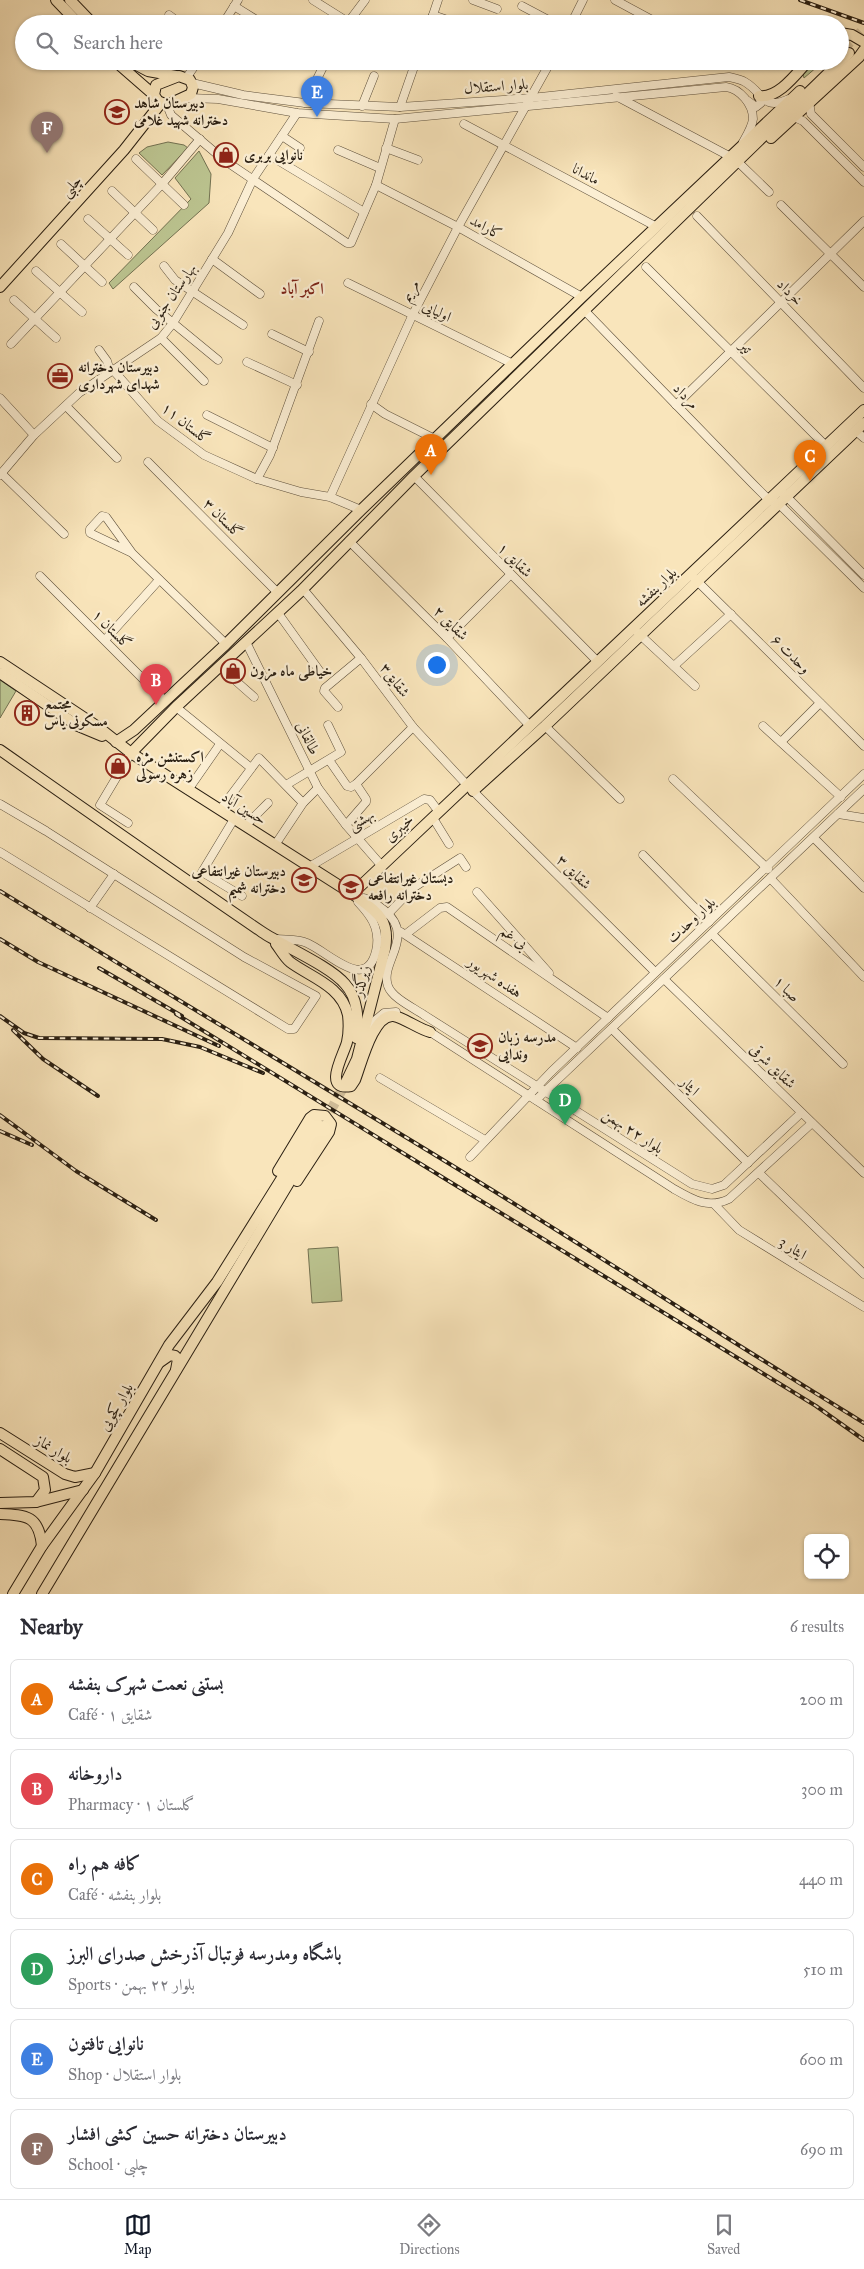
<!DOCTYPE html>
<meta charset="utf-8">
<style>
body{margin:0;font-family:"IM FELL Great Primer",Amiri,serif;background:#f7f7f7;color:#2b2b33}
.controls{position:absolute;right:15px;bottom:15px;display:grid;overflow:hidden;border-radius:8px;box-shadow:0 1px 4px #0004}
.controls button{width:45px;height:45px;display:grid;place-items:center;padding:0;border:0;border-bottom:1px solid #e1e1e2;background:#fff;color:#2b2b33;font:25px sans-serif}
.you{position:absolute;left:436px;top:664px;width:18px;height:18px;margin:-12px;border:4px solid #fff;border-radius:50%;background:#1a73e8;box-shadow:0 0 0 8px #1a73e833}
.badge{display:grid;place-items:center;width:32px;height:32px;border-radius:50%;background:#111827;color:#fff;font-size:16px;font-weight:700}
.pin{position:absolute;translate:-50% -41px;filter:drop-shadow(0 1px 2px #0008)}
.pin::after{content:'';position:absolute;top:26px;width:18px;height:15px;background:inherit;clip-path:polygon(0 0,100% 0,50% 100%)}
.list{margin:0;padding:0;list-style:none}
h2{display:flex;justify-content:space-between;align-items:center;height:65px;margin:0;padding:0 20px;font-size:21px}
h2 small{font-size:16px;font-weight:400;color:#7c7c81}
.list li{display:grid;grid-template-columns:32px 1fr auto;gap:15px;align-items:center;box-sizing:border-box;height:80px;margin:0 10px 10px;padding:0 10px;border:1px solid #e1e1e2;border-radius:8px}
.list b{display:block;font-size:19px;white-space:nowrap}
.list p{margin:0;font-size:16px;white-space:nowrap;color:#7c7c81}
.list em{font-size:16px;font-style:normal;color:#7c7c81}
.icon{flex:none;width:28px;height:28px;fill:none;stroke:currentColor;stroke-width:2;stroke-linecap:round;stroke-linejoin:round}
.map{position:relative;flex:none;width:864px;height:1594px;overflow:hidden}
.search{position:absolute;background:#fff;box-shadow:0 1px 4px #0004;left:15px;right:15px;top:15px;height:55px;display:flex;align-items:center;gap:12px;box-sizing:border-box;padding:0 18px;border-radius:28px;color:#7c7c81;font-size:19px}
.sheet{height:605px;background:#fff}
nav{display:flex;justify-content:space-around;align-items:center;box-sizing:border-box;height:70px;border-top:1px solid #e1e1e2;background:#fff;font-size:14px;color:#7c7c81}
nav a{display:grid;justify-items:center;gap:2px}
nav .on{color:#111827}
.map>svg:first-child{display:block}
.green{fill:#bcc591;stroke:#737252}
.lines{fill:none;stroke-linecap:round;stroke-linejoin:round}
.major-tunnel{stroke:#d0bd99;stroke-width:10;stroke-dasharray:10 5;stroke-linecap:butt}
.minor-casing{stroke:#5e503c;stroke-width:9}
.major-casing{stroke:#2a1f12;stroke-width:12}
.minor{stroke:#fbeed3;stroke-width:8}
.major{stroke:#f9e5bb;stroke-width:10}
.rail-casing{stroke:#2a1f12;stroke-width:4}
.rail{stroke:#fbeed3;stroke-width:2;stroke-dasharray:5.5;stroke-linecap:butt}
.labels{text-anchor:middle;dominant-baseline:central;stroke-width:4.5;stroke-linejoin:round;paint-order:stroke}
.street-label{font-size:15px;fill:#2a1f12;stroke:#fbeed3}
.poi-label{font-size:15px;font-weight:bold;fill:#2a1f12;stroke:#fbeed3;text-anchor:start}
.neighbourhood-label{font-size:16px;font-weight:bold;fill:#7a1f14;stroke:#fbeed3}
</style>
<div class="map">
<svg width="864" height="1594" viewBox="0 0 864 1594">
<rect width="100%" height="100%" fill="#f9e5bb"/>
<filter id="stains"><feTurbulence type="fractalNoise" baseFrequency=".004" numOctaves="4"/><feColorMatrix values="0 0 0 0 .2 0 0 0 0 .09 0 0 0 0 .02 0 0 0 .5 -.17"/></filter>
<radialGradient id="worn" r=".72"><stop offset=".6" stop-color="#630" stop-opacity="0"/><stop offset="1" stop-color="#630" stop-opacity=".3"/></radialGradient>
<g class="green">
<path d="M814 61H824L804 78 803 74Z"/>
<path d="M168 142 184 145 188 148 162 175 139 153 147 147Z"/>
<path d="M199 151 211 174 209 203 113 289 109 283 191 199 175 178Z"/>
<path d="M0 680 16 691 0 718Z"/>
<path d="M338 1247 342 1301 312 1303 308 1249Z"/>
</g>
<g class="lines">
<g class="major-tunnel">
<path d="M843 49 864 29"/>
<path d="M323 1125 346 1082"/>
</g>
<defs>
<g id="minor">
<path d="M313 0 348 22"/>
<path d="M473 0 497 9"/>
<path d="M615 0 654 21"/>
<path d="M234 6 263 24"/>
<path d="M522 6 556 24"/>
<path d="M169 15 181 24"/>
<path d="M433 15 459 24"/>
<path d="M223 24 238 0"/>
<path d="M347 24 365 0"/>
<path d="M430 24 438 0"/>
<path d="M571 24 583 0"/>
<path d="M187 77 198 61"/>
<path d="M192 83 243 95 305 103 400 107 531 98 729 77C734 78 740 79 745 82 764 93 762 111 789 99"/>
<path d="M616 96 729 156"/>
<path d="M187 98 218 99 297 113 395 119 726 87C740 89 753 104 753 119 752 127 747 135 743 142"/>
<path d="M748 101 756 107 761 103 759 96"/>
<path d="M809 102 811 114 864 167"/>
<path d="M305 103 326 61"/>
<path d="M167 105 171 115 224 160 347 243H351L376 185 395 119"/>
<path d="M362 106 374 76"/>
<path d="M400 107 416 61"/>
<path d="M794 117 803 121 864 182"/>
<path d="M464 124 655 226"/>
<path d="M282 136 300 148"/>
<path d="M386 148 418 160"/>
<path d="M338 150 380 168"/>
<path d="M269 155 364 212"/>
<path d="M136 159 184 205"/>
<path d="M737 161 769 192"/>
<path d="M376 185 458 227 582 297"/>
<path d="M112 191 153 230"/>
<path d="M781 205 864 287"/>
<path d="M697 216 864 388"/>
<path d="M88 219 128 255"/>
<path d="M61 244 102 282"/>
<path d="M212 259 260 294"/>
<path d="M164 266 175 280 243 325"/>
<path d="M646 267 826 446"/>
<path d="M36 271 82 312"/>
<path d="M348 283 513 364"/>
<path d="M134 287 156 309 218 360"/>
<path d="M14 300 56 338"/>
<path d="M585 311 753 484 769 500 778 503 864 588"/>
<path d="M272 334 309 352"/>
<path d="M161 338 204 381"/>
<path d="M11 344 162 184 200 139"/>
<path d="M99 350 107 361 110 371"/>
<path d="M247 362 297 385"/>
<path d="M113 370 158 421 204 455 257 479 301 492 330 497 361 510"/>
<path d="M0 398 34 435"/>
<path d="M371 404 385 414 435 439"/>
<path d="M676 405 864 221"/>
<path d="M66 406 117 458"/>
<path d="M207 415 273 448"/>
<path d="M856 431 864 438"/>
<path d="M148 462 278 593"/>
<path d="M1 473 64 534"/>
<path d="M0 475 34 435 79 393 161 338 173 323 228 233 253 179 297 113"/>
<path d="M414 476 598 662"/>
<path d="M257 479 270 455 319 321"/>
<path d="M783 493 864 575"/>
<path d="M330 497 413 314 458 227 551 61"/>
<path d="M349 541 447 638 530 726"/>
<path d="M132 553 90 533V529L102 516 106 517 132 553 226 644"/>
<path d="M40 576 165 701"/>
<path d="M695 579 864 746"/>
<path d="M303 589 361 658 413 727 467 785 655 972"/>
<path d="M278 613 321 673"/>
<path d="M638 633 695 686"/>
<path d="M447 638 510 575"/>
<path d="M105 640 159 580"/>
<path d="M246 642 318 788 346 825 381 865"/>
<path d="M674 666 731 614"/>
<path d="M220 667 254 697"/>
<path d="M176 707 251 768"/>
<path d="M338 707 324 691 325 688 361 658"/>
<path d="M545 726 620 799"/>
<path d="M763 726 841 797"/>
<path d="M781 742 820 703"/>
<path d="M329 760 347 786 351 787 356 784 366 799V802L346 825"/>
<path d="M673 779 768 869"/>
<path d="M356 784 413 727"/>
<path d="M286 785 341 752 328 725"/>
<path d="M188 790 220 744"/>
<path d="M0 804 46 831 244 957 316 996 294 1029H288L0 852"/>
<path d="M220 810 259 758 303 803"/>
<path d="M838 814 864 818"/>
<path d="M433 818 449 844"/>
<path d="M234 819 202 872 242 896"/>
<path d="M128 823 100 805 131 753"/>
<path d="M245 826 268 803"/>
<path d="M814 838 864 888"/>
<path d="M275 845 303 803 318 788"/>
<path d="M643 855 709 922"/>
<path d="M309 867 424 799 430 800 439 812"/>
<path d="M771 879 864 977"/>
<path d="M477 892 549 973"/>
<path d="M364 898C371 900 378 905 384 910 417 937 379 962 388 986 392 998 414 1008 424 1015L692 1184 712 1189 724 1185 801 1113"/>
<path d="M90 908 114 874"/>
<path d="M388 914 413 888 460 858 466 867"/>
<path d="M401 932 577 1048"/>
<path d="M406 934 440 908 447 907 608 1018"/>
<path d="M712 934 843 1064"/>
<path d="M277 939C286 940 299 939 307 943 330 953 369 996 377 946 379 927 371 916 358 902"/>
<path d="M664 979 864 1173"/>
<path d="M366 1028 384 1013 396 1012"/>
<path d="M612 1029 748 1163"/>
<path d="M427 1030 674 1189C693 1200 708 1209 729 1199L812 1123"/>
<path d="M380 1078 485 1140"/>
<path d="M536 1100 864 789"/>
<path d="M470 1157 551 1072 864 774"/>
<path d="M759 1173 864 1274"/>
<path d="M714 1204 739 1230 864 1307"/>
</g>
<g id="major">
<path d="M56 0 79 24"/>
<path d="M70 0 93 24"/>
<path d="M840 33 852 35 864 42"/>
<path d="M115 61 154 95"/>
<path d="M129 61 148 71 176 76"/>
<path d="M179 76 190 80 193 87 191 94 167 105 158 101 154 95 156 85Z"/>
<path d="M759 96C778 99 796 74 808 61"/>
<path d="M771 138 859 57 864 50"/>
<path d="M0 287 124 150 161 103"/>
<path d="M0 662 98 727 131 753 357 897C378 913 390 920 385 949L357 1059 346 1082"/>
<path d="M0 673 78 726 102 736"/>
<path d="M116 742 134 730 226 644 361 510 582 297 800 91"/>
<path d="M0 750C87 811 174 872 262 932 283 946 330 966 345 984 358 998 359 1020 356 1038"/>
<path d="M131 753 176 707 301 591 414 476 849 53"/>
<path d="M473 791 545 726 864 423"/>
<path d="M352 894 864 410"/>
<path d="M276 944C280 949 284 957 290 962 310 977 342 986 348 1015 349 1024 349 1033 347 1042 345 1052 321 1092 351 1086L355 1080C361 1065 373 1013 394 1016 404 1018 419 1029 430 1032"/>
<path d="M278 1171 310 1118 314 1115 325 1116 331 1124 329 1132 297 1181"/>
<path d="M160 1362 170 1355 175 1356 178 1359 176 1370"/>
<path d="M0 1433 65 1474 75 1477 95 1473"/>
<path d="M0 1449 43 1477 45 1490 36 1502"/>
<path d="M0 1503 36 1502 83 1490"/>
<path d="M0 1514C27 1515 39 1516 42 1546"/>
<path d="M13 1594 42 1546 95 1473 169 1345 217 1282 317 1122"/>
<path d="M42 1594 323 1126"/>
</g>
</defs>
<use href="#minor" class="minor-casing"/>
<use href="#major" class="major-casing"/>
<use href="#minor" class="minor"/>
<use href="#major" class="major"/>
<defs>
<g id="rail">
<path d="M800 0 864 23"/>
<path d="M0 891C160 990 323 1086 484 1185 611 1263 736 1345 864 1423"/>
<path d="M0 939 38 962 219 1046"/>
<path d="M99 968 182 1016"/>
<path d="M176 1014 816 1406 864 1440"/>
<path d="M0 1016 24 1033 39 1038 162 1039 200 1047 263 1073"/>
<path d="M13 1030 43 1059 98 1096"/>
<path d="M0 1115 76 1171 156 1220"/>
<path d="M0 1131 32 1145"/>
</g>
</defs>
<use href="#rail" class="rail-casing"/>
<use href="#rail" class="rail"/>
</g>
<defs>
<symbol id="school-ring" viewBox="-11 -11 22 22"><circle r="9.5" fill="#fbeed3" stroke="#8f2418" stroke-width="1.5"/><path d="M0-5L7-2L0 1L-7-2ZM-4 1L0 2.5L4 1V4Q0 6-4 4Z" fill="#8f2418"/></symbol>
<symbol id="shop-ring" viewBox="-11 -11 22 22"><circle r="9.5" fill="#fbeed3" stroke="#8f2418" stroke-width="1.5"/><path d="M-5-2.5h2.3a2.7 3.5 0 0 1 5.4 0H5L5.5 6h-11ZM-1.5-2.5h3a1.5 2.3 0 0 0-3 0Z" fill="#8f2418"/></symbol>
<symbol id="office-ring" viewBox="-11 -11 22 22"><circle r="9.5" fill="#fbeed3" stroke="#8f2418" stroke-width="1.5"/><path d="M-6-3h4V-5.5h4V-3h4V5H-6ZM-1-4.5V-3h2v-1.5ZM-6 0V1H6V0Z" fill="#8f2418"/></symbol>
<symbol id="building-ring" viewBox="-11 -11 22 22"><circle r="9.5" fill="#fbeed3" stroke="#8f2418" stroke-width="1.5"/><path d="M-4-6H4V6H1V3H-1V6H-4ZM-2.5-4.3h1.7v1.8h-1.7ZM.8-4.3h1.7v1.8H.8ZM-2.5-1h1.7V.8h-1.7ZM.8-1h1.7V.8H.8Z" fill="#8f2418"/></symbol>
</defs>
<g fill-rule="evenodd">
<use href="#school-ring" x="103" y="98" width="28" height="28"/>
<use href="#shop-ring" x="212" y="141" width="28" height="28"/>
<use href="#office-ring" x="46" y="362" width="28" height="28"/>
<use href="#shop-ring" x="219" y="657" width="28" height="28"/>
<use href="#building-ring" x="13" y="699" width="28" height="28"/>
<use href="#shop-ring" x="104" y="752" width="28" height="28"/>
<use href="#school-ring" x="290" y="866" width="28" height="28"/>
<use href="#school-ring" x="337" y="873" width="28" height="28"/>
<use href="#school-ring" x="466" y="1032" width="28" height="28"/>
</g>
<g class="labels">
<g class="street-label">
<text transform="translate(496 86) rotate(-4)">بلوار استقلال</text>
<text transform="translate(586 174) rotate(28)">ماندانا</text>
<text transform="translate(71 186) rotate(-48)">چلبی</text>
<text transform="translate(486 227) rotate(29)">کارامد</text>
<text transform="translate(410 291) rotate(-62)">مریم</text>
<text transform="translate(790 292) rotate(46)">خرداد</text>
<text transform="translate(171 296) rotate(-55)">بهارستان جنوبی</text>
<text transform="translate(437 311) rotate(26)">اولیایی</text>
<text transform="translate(746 347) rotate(45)">تیر</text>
<text transform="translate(686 396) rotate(46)">مرداد</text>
<text transform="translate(186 423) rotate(38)">گلستان ۱۱</text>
<text transform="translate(223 518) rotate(45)">گلستان ۳</text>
<text transform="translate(515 560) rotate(45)">شقایق ۱</text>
<text transform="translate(656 587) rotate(-43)">بلوار بنفشه</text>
<text transform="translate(451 623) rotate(45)">شقایق ۲</text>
<text transform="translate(112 629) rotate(45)">گلستان ۱</text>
<text transform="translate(791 654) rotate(45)">وحدت ۶</text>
<text transform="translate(395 680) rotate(53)">شقایق۳</text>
<text transform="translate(308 738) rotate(64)">طالقانی</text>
<text transform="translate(244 808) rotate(32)">حسین آباد</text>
<text transform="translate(361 820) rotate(-31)">بهشتی</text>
<text transform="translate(399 828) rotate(-42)">خیبری</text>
<text transform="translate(574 872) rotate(45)">شقایق ۳</text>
<text transform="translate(691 920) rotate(-43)">بلوار وحدت</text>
<text transform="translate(514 937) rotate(34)">بی غم</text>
<text transform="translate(495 977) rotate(34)">هفده شهریور</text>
<text transform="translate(361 981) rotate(-76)">زیرگذر</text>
<text transform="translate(787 989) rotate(45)">صبا ۱</text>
<text transform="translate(773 1066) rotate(44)">شقایق شرقی</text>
<text transform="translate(690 1086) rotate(44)">ایثار</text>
<text transform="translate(633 1131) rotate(33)">بلوار ۲۲ بهمن</text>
<text transform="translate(793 1248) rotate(32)">ایثار 3</text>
<text transform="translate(116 1407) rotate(-60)">بلوار کچویی</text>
<text transform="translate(54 1449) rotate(31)">بلوار نماز</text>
</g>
<g class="poi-label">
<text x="134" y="103">دبیرستان شاهد<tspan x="134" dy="17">دخترانه شهید غلامی</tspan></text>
<text x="244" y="155">نانوایی بربری</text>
<text x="78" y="367">دبیرستان دخترانه<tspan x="78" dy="17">شهدای شهرداری</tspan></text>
<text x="250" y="671">خیاطی ماه مزون</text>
<text x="44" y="704">مجتمع<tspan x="44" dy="17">مسکونی یاس</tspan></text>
<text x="136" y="757">اکستنشن مژه<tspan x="136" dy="17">زهره رسولی</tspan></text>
<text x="286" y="871" text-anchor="end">دبیرستان غیرانتفاعی<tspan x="286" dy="17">دخترانه شمیم</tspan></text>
<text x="368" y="878">دبستان غیرانتفاعی<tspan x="368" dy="17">دخترانه رافعه</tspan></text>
<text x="498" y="1037">مدرسه زبان<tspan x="498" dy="17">وندایی</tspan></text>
</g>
<g class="neighbourhood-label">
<text x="302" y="288">اکبر آباد</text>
</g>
</g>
<rect width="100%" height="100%" filter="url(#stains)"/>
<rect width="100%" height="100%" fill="url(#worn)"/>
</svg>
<div class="controls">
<button><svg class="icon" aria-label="locate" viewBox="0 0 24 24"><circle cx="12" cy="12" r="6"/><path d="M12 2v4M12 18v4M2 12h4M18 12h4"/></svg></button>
</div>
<div class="you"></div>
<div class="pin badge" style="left:431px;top:475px;background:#e8710a">A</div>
<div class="pin badge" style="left:156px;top:705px;background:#e0444e">B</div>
<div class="pin badge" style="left:810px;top:481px;background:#e8710a">C</div>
<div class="pin badge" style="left:565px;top:1125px;background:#2e9e5b">D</div>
<div class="pin badge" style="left:317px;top:117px;background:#3f7fe0">E</div>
<div class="pin badge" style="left:47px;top:153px;background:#8d6e63">F</div>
<div class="search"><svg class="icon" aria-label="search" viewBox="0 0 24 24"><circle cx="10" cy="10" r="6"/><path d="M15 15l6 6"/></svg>Search here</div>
</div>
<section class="sheet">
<h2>Nearby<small>6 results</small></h2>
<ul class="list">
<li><span class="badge" style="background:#e8710a">A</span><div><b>بستنی نعمت شهرک بنفشه</b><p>Café · شقایق ۱</p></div><em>200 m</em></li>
<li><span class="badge" style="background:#e0444e">B</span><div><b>داروخانه</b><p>Pharmacy · گلستان ۱</p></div><em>300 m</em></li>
<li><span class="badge" style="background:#e8710a">C</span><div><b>کافه هم راه</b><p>Café · بلوار بنفشه</p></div><em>440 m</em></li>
<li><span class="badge" style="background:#2e9e5b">D</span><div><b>باشگاه ومدرسه فوتبال آذرخش صدرای البرز</b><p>Sports · بلوار ۲۲ بهمن</p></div><em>510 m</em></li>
<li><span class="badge" style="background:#3f7fe0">E</span><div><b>نانوایی تافتون</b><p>Shop · بلوار استقلال</p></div><em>600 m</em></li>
<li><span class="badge" style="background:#8d6e63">F</span><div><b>دبیرستان دخترانه حسین کشی افشار</b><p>School · چلبی</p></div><em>690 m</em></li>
</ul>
</section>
<nav>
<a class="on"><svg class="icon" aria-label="map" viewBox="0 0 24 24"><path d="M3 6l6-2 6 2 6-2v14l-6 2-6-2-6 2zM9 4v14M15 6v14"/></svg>Map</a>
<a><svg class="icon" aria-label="directions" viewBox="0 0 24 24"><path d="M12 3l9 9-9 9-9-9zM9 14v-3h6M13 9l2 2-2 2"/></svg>Directions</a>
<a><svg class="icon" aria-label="saved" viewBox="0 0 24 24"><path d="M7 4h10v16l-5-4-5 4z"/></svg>Saved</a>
</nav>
